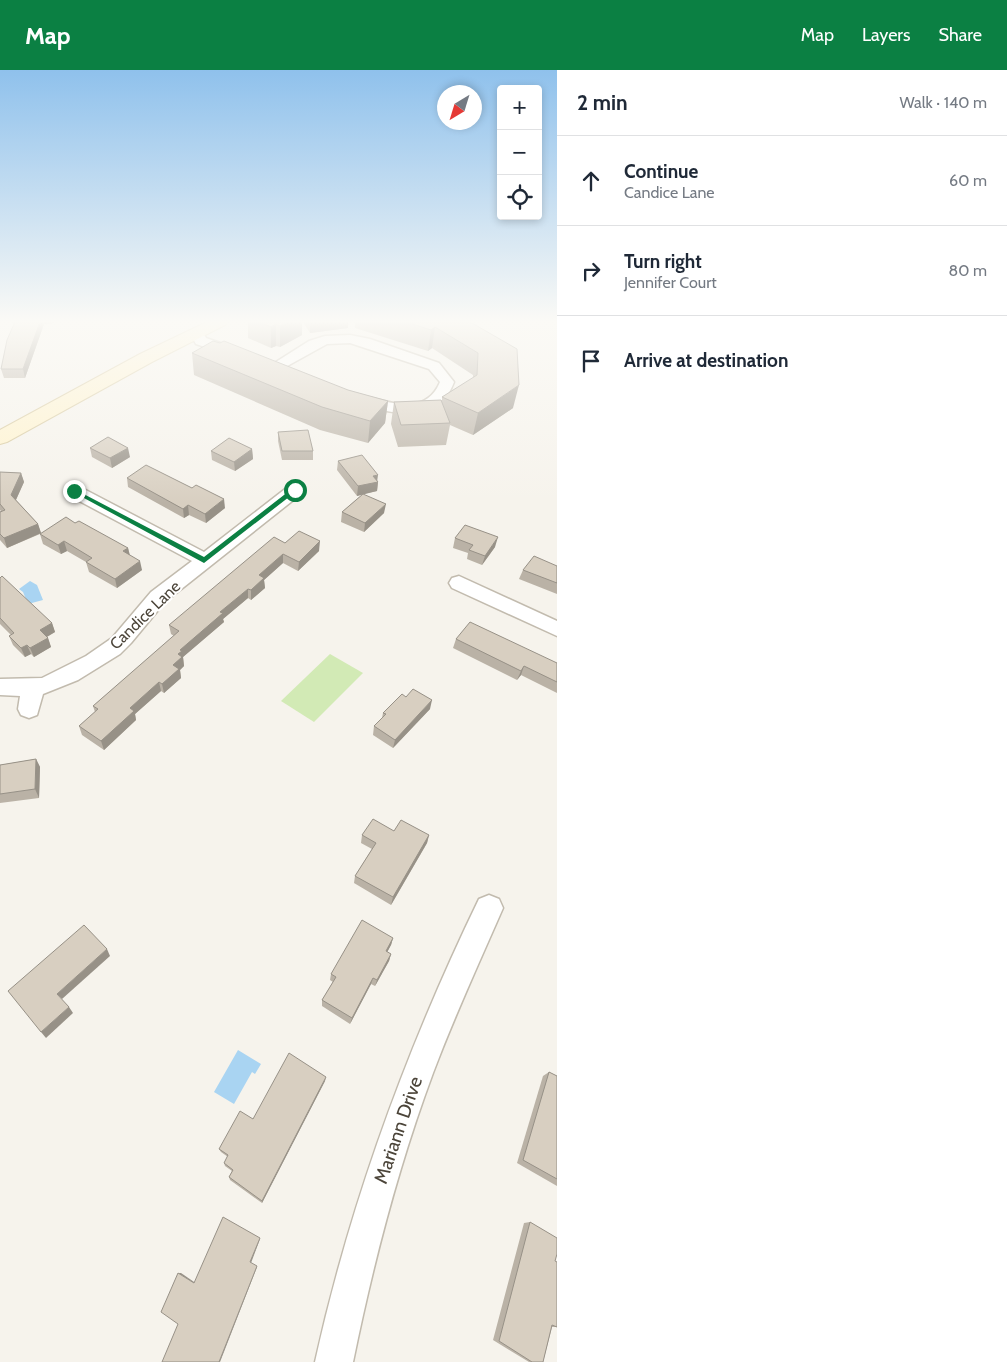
<!DOCTYPE html>
<meta charset="utf-8">
<style>
body{margin:0;font-family:Cabin,sans-serif;background:#f6f6f7;color:#1f2937}
.controls{position:absolute;right:15px;top:15px;display:grid;overflow:hidden;border-radius:5px;box-shadow:0 2px 8px #0003}
.controls button{width:45px;height:45px;display:grid;place-items:center;padding:0;border:0;border-bottom:1px solid #e0e1e3;background:#fff;color:#1f2937;font:25px sans-serif}
.compass{position:absolute;left:437px;top:15px;width:45px;height:45px;border-radius:50%;background:#fff;box-shadow:0 2px 8px #0003;rotate:218deg}
.stop{position:absolute;width:15px;height:15px;margin:-11px;border:4px solid #0b8043;border-radius:50%;background:#fff}
.stop.end{background:#0b8043;border-color:#fff;box-shadow:0 1px 5px #0008}
.list{margin:0;padding:0;list-style:none}
h2{display:flex;justify-content:space-between;align-items:center;height:65px;margin:0;padding:0 20px;font-size:21px}
h2 small{font-size:16px;font-weight:400;color:#747a83}
.list li{display:grid;grid-template-columns:32px 1fr auto;gap:15px;align-items:center;box-sizing:border-box;height:90px;padding:0 20px;border-top:1px solid #e0e1e3}
.list b{display:block;font-size:19px;white-space:nowrap}
.list p{margin:0;font-size:16px;white-space:nowrap;color:#747a83}
.list em{font-size:16px;font-style:normal;color:#747a83}
.icon{flex:none;width:28px;height:28px;fill:none;stroke:currentColor;stroke-width:2;stroke-linecap:round;stroke-linejoin:round}
.map{position:relative;flex:none;width:557px;height:1292px;overflow:hidden}
header{display:flex;align-items:center;gap:30px;box-sizing:border-box;height:70px;padding:0 25px;background:#0b8043;color:#fff}
header strong{font-size:24px}
nav{display:flex;gap:28px;margin-inline-start:auto;font-size:18px}
main{display:flex}
aside{flex:1;background:#fff}
.map>svg:first-child{display:block}
.green{fill:#d2eab5}
.water{fill:#a9d4f2}
.lines{fill:none;stroke-linecap:round;stroke-linejoin:round}
.minor-casing{stroke:#c2bbae;stroke-width:3}
.secondary-casing{stroke:#d6c79b;stroke-width:2}
.minor{fill:#fff;fill-rule:evenodd}
.secondary{fill:#fff3cd;fill-rule:evenodd}
.wall{fill:#bab2a6}
.shaded-wall{fill:#979187}
.building{fill:#d8cfc1;stroke:#979187}
.route{fill:#0b8043}
.labels{text-anchor:middle;dominant-baseline:central;stroke-width:4;stroke-linejoin:round;paint-order:stroke}
.street-label{font-size:16px;fill:#4b4439;stroke:#fff}
.near-street-label{font-size:19px;fill:#4b4439;stroke:#fff}
</style>
<header>
<strong>Map</strong>
<nav><a>Map</a><a>Layers</a><a>Share</a></nav>
</header>
<main>
<div class="map">
<svg width="557" height="1292" viewBox="0 0 557 1292">
<rect width="100%" height="100%" fill="#f6f3ec"/>
<path class="green" d="M330 584 363 603 314 652 281 631Z"/>
<g class="water">
<path d="M30 511 37 515 43 530 28 534 23 522 19 519Z"/>
<path d="M238 980 261 994 255 1004 252 1002 234 1034 214 1022Z"/>
</g>
<g class="lines">
<defs>
<g id="minor">
<path d="M196 258 201 259 206 268 243 281 245 284 238 288 196 274 189 262Z"/>
<path d="M350 265 370 269 439 293 454 312C438 356 389 344 354 332L352 329 359 325C387 331 425 348 440 312L429 299 350 273 327 274 280 300H270L268 297 309 271 325 266Z"/>
<path d="M295 415 301 416 304 420 301 424 165 532 131 573 120 584 78 610 43 624 37 645 29 648 21 645 18 639 20 626 0 625V609L42 608 86 586 112 568 151 522 192 491 68 425 65 421 68 417H80L204 482 289 416Z"/>
<path d="M459 506 557 551V566L452 518 449 513 452 508Z"/>
<path d="M489 825 499 829 503 838C479 893 454 947 433 1003 398 1097 373 1194 353 1292H315C351 1130 407 978 479 829Z"/>
</g>
<path id="secondary" d="M207 252H227L225 255 152 292 7 372 0 374V360L140 284Z"/>
</defs>
<use href="#minor" class="minor-casing"/>
<use href="#secondary" class="secondary-casing"/>
<use href="#minor" class="minor"/>
<use href="#secondary" class="secondary"/>
</g>
<g class="wall">
<path d="M14 252H54V253L44 254 25 308H4L1 299 14 254Z"/>
<path d="M248 252H302V265L280 277 276 276 271 278 248 268Z"/>
<path d="M303 252H348V258L310 263Z"/>
<path d="M355 252H468L513 338 473 365 450 355 446 375 398 377 391 354 394 332 442 330V327L473 308V305L432 278 428 281 355 258Z"/>
<path d="M192 283 348 320 388 331 385 353 368 373 320 360 194 305Z"/>
<path d="M278 362 313 381V390H282L278 371Z"/>
<path d="M90 378 130 387 112 398 92 387Z"/>
<path d="M252 379 253 389 235 401 212 390 211 381Z"/>
<path d="M338 391 377 410 378 412 377 421 363 424 384 443 364 462 341 452 342 442 363 424 357 426 337 400Z"/>
<path d="M0 402 21 403 24 412 16 430 38 454 41 463 75 453 128 478 130 485 142 500 117 518 89 502 86 492 67 481 61 484 43 474 40 464 7 478 0 470V442L1 441 0 440Z"/>
<path d="M127 408 225 438 206 453 189 445 184 448 128 417Z"/>
<path d="M455 468 495 477 482 495 467 489 468 483 453 478Z"/>
<path d="M285 473 319 481 298 501 283 493 264 510 265 518 251 530 248 528 223 549 224 552 183 587 184 596 180 600 181 608 164 623 161 621 135 644 136 650 104 680 82 665 79 656 95 642 93 636 174 566 171 564 169 555Z"/>
<path d="M557 496V524L519 509 523 500Z"/>
<path d="M0 508 52 553 55 562 47 567 48 568 51 577 34 587 31 584 25 587 13 575 9 566 11 565 0 554Z"/>
<path d="M456 569 557 593V623L521 605 517 610 453 578Z"/>
<path d="M430 639 393 678 373 665 374 656 382 648 383 643Z"/>
<path d="M36 689 40 697 39 728 0 733V695Z"/>
<path d="M394 761 429 765 427 773 391 835 354 813 355 806 372 779 361 773 362 765Z"/>
<path d="M393 868 391 875 387 882 391 884 389 891 375 916 371 914 350 954 322 936V930L333 912 330 910 331 904Z"/>
<path d="M549 1002 557 1006V1116L517 1093 543 1006Z"/>
<path d="M325 1011 262 1133 230 1110 229 1107 232 1101 225 1096 224 1093 228 1087 221 1082 219 1079 253 1049Z"/>
<path d="M530 1152 555 1191 557 1257H552L543 1292H529L493 1270 524 1153Z"/>
</g>
<g class="shaded-wall">
<path d="M40 252H54V253L44 254 25 308 23 299Z"/>
<path d="M288 252H302V265L280 277V256Z"/>
<path d="M310 252H348V258L310 263Z"/>
<path d="M276 254V276L271 278V257Z"/>
<path d="M435 257 432 278 428 281 431 260Z"/>
<path d="M519 315 513 338 473 365 478 343Z"/>
<path d="M388 331 385 353 368 373 370 351Z"/>
<path d="M128 378 130 387 112 398 110 388Z"/>
<path d="M252 379 253 389 235 401 234 392Z"/>
<path d="M21 403 24 412 14 434 11 425Z"/>
<path d="M378 405 377 412H378L377 421 357 426 358 416 373 406Z"/>
<path d="M224 429 225 438 206 453 205 444Z"/>
<path d="M386 434 384 443 364 462 365 453Z"/>
<path d="M188 435 189 445 184 448 183 439Z"/>
<path d="M38 454 41 463 7 478 4 468Z"/>
<path d="M498 467 495 477 482 495 485 486Z"/>
<path d="M64 471 67 481 61 484 58 475Z"/>
<path d="M320 471 319 481 298 501 299 492Z"/>
<path d="M128 478 130 487 123 481Z"/>
<path d="M283 484V493L264 510 265 518 251 530V520L259 505Z"/>
<path d="M140 491 142 500 117 518 115 509Z"/>
<path d="M248 519V528L223 549 224 552 183 587 184 596 180 600 181 608 164 623 162 614 173 595 180 580 220 542Z"/>
<path d="M52 553 55 562 43 569 40 560Z"/>
<path d="M48 568 51 577 34 587 30 578Z"/>
<path d="M27 575 31 584 25 587 21 578Z"/>
<path d="M524 596 521 605 517 610 521 601Z"/>
<path d="M159 612 161 621 135 644 136 650 104 680 101 671 130 638Z"/>
<path d="M432 630 430 639 393 678 395 670Z"/>
<path d="M36 689 40 697 39 728 35 719Z"/>
<path d="M429 765 427 773 391 835 393 827Z"/>
<path d="M393 868 391 875 384 888 386 881Z"/>
<path d="M107 879 110 886 62 929 57 924Z"/>
<path d="M391 884 389 891 375 916 377 910Z"/>
<path d="M373 908 371 914 350 954 352 948Z"/>
<path d="M69 937 73 943 46 968 41 962Z"/>
<path d="M326 1007 325 1011 262 1133V1131Z"/>
<path d="M260 1168V1169L251 1193 250 1192Z"/>
<path d="M257 1196V1197L220 1292H219Z"/>
<path d="M178 1203H181L197 1214 194 1213Z"/>
</g>
<g class="building">
<path d="M14 252H40L23 299H1L7 270 14 254Z"/>
<path d="M259 252H288L280 256 276 254 271 257Z"/>
<path d="M406 252H468L472 253 517 279 519 315 478 343 442 327 477 305 478 283 435 257 431 260Z"/>
<path d="M213 271 220 273 224 271 348 320 388 331 370 351 322 337 192 283Z"/>
<path d="M441 330 450 353 401 355 394 332Z"/>
<path d="M308 360 313 381H282L278 362Z"/>
<path d="M108 367 128 378 110 388 90 378Z"/>
<path d="M229 368 252 379 234 392 211 381Z"/>
<path d="M362 385 378 405 373 406 378 412 358 416 338 391Z"/>
<path d="M146 395 192 418 196 415 224 429 205 444 188 435 183 439 127 408Z"/>
<path d="M0 402 21 403 11 425 38 454 4 468 0 464V442L5 440 0 434Z"/>
<path d="M363 424 386 434 365 453 342 442Z"/>
<path d="M66 447 75 453 79 451 128 478 123 481 140 491 115 509 86 492 92 488 64 471 58 475 40 464Z"/>
<path d="M465 455 498 467 485 486 469 480 473 475 455 468Z"/>
<path d="M299 461 320 471 299 492 283 484 259 505 264 508 251 520 248 519 220 542 223 543 180 580 182 581 178 584 182 587 173 595 179 599 162 614 159 612 130 638 134 641 101 671 79 656 98 639 93 636 179 561 169 555 274 467 285 473Z"/>
<path d="M534 486 557 496V513L523 500Z"/>
<path d="M2 506 52 553 40 560 48 568 30 578 27 575 21 578 9 566 14 563 0 548V508Z"/>
<path d="M470 552 557 593V612L524 596 521 601 456 569Z"/>
<path d="M413 619 432 630 395 670 374 656 386 644 383 643 402 624 406 627Z"/>
<path d="M36 689 35 719 0 724V695Z"/>
<path d="M373 749 394 761 401 750 429 765 393 827 355 806 376 773 362 765Z"/>
<path d="M362 850 393 868 386 881 391 884 377 910 373 908 352 948 322 930 336 907 331 904Z"/>
<path d="M84 855 107 879 57 924 69 937 41 962 8 921Z"/>
<path d="M289 983 326 1007 262 1131 229 1107 233 1100 224 1093 228 1085 219 1079 240 1041 253 1049Z"/>
<path d="M549 1002 557 1006V1109L523 1090Z"/>
<path d="M223 1147 260 1168 250 1192 257 1196 219 1292H162L178 1254 161 1242 178 1203 194 1213Z"/>
<path d="M530 1152 557 1168V1184L555 1191 557 1192V1257L552 1255 543 1292H532L499 1271Z"/>
</g>
<linearGradient id="sky" x2="0" y2="1"><stop stop-color="#8fc1ec"/><stop offset="0.58" stop-color="#fbfaf6"/><stop offset="1" stop-color="#fbfaf6" stop-opacity="0"/></linearGradient>
<rect width="557" height="433" fill="url(#sky)"/>
<path class="route" d="M293 418 298 420 204 493 71 421 76 420 204 487Z"/>
<g class="labels">
<g class="street-label">
<text transform="translate(145 545) rotate(-44)">Candice Lane</text>
</g>
<g class="near-street-label">
<text transform="translate(398 1060) rotate(-71)">Mariann Drive</text>
</g>
</g>
</svg>
<div class="controls">
<button>+</button>
<button>−</button>
<button><svg class="icon" aria-label="locate" viewBox="0 0 24 24"><circle cx="12" cy="12" r="6"/><path d="M12 2v4M12 18v4M2 12h4M18 12h4"/></svg></button>
</div>
<svg class="compass" viewBox="-18 -18 36 36"><path d="M0-13l5 13h-10z" fill="#e53935"/><path d="M0 13l5-13h-10z" fill="#747a83"/></svg>
<div class="stop" style="left:295px;top:420px"></div>
<div class="stop end" style="left:74px;top:421px"></div>
</div>
<aside>
<h2>2 min<small>Walk · 140 m</small></h2>
<ul class="list">
<li><svg class="icon" aria-label="ahead" viewBox="0 0 24 24"><path d="M12 20V5M6 11l6-6 6 6"/></svg><div><b>Continue</b><p>Candice Lane</p></div><em>60 m</em></li>
<li><svg class="icon" aria-label="right" viewBox="0 0 24 24"><path d="M7 20v-9h11M14 6l5 5-5 5"/></svg><div><b>Turn right</b><p>Jennifer Court</p></div><em>80 m</em></li>
<li><svg class="icon" aria-label="arrive" viewBox="0 0 24 24"><path d="M6 21V4h12l-3 4 3 4H6"/></svg><div><b>Arrive at destination</b></div></li>
</ul>
</aside>
</main>
